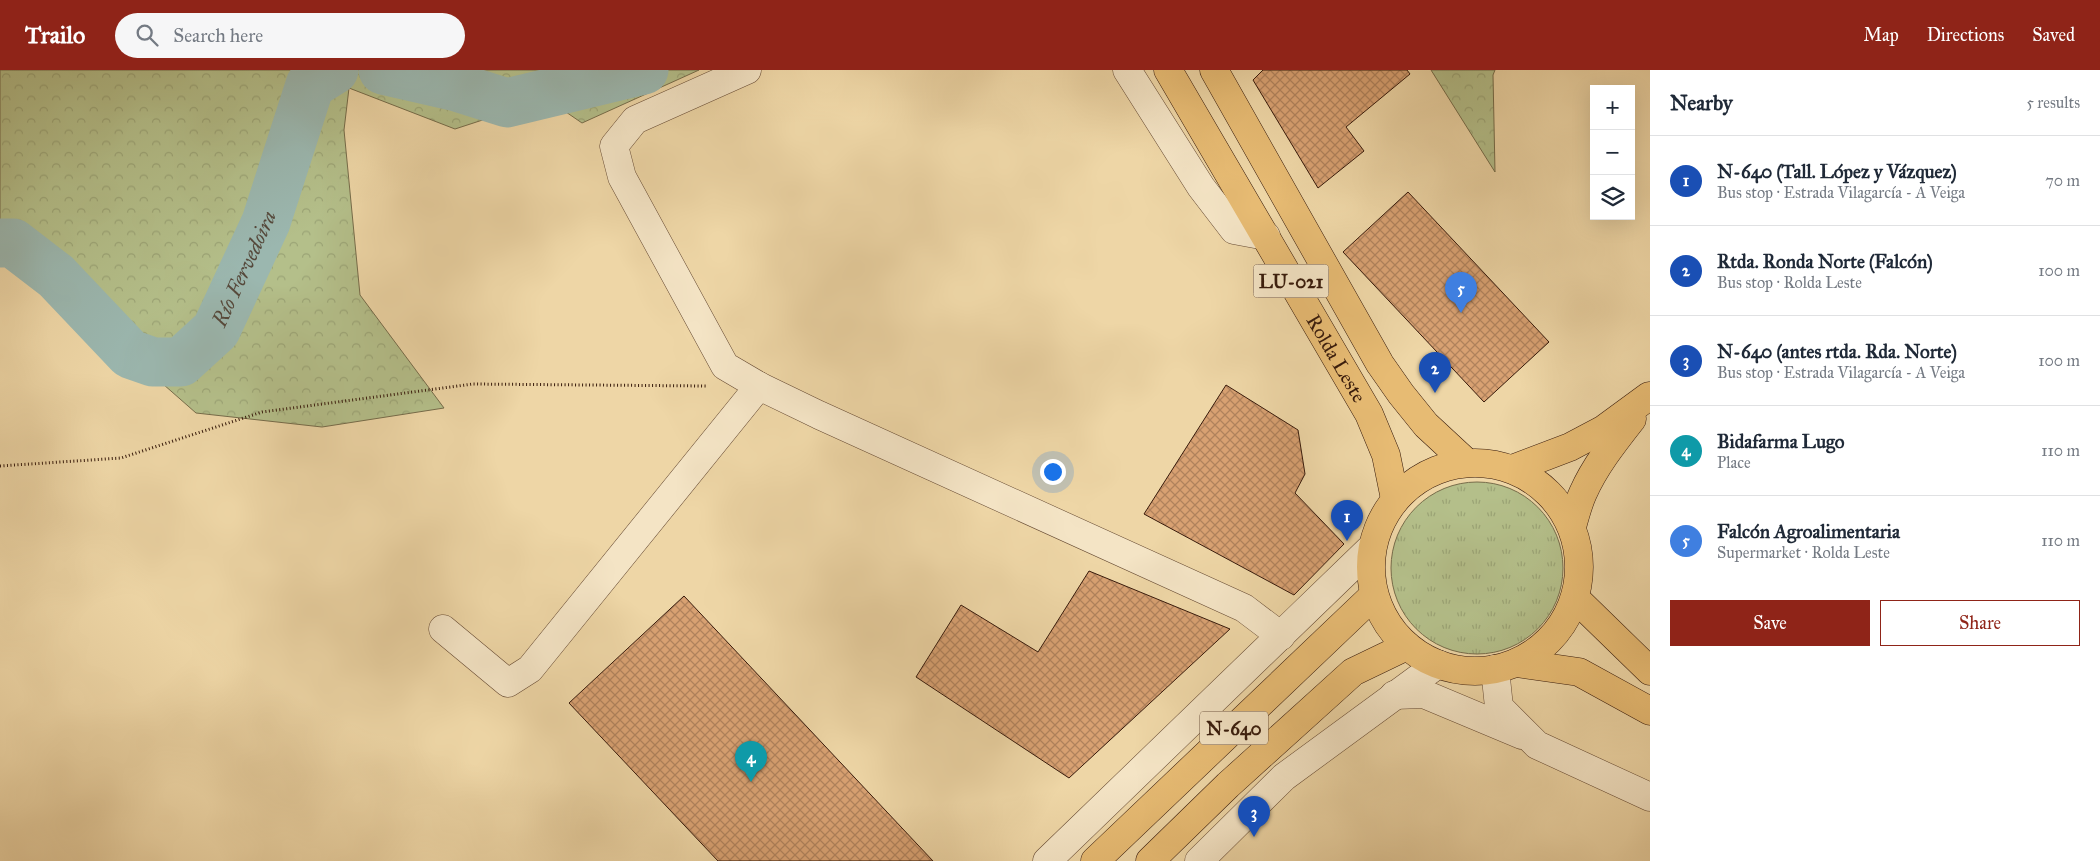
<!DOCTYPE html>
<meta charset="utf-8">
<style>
body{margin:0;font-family:"IM FELL Great Primer",serif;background:#f6f6f7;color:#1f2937}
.controls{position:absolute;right:15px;top:15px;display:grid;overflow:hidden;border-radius:0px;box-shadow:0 5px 20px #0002}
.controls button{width:45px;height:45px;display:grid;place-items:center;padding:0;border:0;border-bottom:1px solid #e0e1e3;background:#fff;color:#1f2937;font:25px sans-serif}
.you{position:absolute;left:1052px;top:401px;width:18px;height:18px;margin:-12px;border:4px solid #fff;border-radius:50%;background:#1a73e8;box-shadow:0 0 0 8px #1a73e833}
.badge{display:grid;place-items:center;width:32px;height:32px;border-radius:50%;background:#8f2418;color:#fff;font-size:16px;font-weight:700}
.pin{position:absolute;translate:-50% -41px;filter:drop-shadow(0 1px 2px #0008)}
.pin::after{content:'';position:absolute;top:26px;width:18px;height:15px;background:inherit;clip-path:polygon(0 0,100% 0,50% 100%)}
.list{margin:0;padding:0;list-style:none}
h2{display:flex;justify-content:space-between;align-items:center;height:65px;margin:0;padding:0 20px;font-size:21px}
h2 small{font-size:16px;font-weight:400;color:#747a83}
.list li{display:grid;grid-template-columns:32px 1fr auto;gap:15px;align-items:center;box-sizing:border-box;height:90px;padding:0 20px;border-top:1px solid #e0e1e3}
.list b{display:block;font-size:19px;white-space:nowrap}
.list p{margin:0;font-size:16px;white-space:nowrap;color:#747a83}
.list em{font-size:16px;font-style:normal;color:#747a83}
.actions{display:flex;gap:10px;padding:15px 20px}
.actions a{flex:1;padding:11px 0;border:1px solid #8f2418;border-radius:0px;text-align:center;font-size:18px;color:#8f2418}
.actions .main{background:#8f2418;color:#fff}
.icon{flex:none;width:28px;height:28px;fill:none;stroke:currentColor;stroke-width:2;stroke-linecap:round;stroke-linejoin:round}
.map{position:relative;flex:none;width:1650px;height:791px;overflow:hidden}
header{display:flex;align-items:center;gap:30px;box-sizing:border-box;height:70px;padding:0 25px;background:#8f2418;color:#fff}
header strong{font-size:24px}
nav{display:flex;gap:28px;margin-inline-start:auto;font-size:18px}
.search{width:350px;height:45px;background:#f6f6f7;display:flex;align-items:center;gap:12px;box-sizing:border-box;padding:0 18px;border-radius:28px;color:#747a83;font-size:19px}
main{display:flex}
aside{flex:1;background:#fff}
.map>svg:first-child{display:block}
.grass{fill:url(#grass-tufts);stroke:#766c4a}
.forest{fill:url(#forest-crowns);stroke:#766c4a}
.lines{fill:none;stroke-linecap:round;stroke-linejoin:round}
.river{stroke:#9bb7af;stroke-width:49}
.building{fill:url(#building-cross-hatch);stroke:#371a0b}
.minor-casing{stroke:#654932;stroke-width:29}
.major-casing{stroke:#371a0b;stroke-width:29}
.highway-casing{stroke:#371a0b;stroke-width:29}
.path{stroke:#371a0b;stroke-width:3;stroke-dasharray:1 2.5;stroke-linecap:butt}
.minor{stroke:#f4e4c5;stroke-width:28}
.major{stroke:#e7bb73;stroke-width:28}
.highway{stroke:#e7bb73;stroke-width:28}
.labels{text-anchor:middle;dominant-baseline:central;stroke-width:4.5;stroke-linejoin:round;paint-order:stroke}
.shield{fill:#f4e4c5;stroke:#705743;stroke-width:1}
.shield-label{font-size:19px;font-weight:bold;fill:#371a0b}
.street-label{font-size:20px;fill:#371a0b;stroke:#f4e4c5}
.water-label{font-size:21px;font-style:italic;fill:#55493c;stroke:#f4e4c5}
</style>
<header>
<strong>Trailo</strong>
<div class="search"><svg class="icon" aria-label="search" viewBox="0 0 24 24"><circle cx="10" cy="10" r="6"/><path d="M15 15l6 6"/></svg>Search here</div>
<nav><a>Map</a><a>Directions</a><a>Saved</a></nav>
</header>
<main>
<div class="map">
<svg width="1650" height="791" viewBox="0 0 1650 791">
<defs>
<pattern id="grass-tufts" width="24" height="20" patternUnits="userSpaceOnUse" patternTransform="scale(1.25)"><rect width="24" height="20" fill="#b4bf8a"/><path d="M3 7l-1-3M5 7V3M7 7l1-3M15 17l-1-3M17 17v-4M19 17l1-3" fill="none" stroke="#9ba476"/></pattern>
<pattern id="forest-crowns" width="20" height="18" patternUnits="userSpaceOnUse" patternTransform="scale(1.25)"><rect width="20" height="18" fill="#b4bf8a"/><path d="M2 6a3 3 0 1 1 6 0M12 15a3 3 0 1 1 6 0" fill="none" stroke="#9ba476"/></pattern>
<pattern id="building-cross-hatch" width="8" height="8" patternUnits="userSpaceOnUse" patternTransform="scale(1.25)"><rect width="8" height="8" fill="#d8a172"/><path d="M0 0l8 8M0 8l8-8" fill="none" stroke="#b0825c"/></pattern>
</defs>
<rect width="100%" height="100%" fill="#eed6a6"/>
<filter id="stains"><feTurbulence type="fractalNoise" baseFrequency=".004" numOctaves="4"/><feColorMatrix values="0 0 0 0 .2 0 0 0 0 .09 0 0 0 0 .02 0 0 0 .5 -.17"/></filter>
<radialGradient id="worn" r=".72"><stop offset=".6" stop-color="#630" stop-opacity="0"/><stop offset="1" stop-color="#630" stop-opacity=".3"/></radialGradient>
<circle class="grass" cx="1477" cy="498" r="86"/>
<g class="forest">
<path d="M0 0H699L582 53 547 29 455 59 349 18 344 60 360 225 444 338 322 357 196 343 0 171Z"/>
<path d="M1431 0H1495L1493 5 1495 102Z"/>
</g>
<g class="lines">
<g class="river">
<path d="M383 0 453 16 507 33 644 0"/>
<path id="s1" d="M0 173H13L56 206 130 284 153 292H181L216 260 266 152 310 15 334 0"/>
</g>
</g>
<g class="building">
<path d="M1263 0H1407L1410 4 1346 57 1364 81 1318 118 1253 10Z"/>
<path d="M1408 122 1549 272 1484 332 1343 182Z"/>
<path d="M1226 315 1298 360 1305 404 1295 423 1344 474 1294 525 1144 444Z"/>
<path d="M1089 501 1230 559 1069 708 916 607 961 535 1038 582Z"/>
<path d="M684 526 933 791H718L569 633Z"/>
</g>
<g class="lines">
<defs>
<g id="minor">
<path d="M747 0 635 50 614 76 622 107 725 296 759 316 819 345 1244 538 1281 566"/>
<path d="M1127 0 1201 117 1234 160 1266 166"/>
<path d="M443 559 508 613 530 599 759 316"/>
<path d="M1495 599 1499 637 1537 675 1650 727"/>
<path d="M1394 625 1424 624 1522 665"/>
<path d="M1047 791 1372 477"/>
<path d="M1199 791 1284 707 1438 594"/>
</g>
<g id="major">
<path d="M1512 399 1570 377 1604 359 1649 326"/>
<path d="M1572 457C1575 446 1578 434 1583 423 1595 396 1614 372 1632 349"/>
</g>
<g id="highway">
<path id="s2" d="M1168 0 1369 344 1386 385 1395 429"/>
<path d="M1214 0 1380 294 1401 324 1426 355 1467 393"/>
<circle cx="1475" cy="497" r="104"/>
<path d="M1575 528 1650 601"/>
<path d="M1516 593 1579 602 1650 641"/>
<path d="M1095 791 1374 525"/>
<path d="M1150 791 1228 715 1353 602 1407 576"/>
</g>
</defs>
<use href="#minor" class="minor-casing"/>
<use href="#major" class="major-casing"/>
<use href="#highway" class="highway-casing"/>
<path class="path" d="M0 396 121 388 262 342 473 314 706 316"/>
<use href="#minor" class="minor"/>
<use href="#major" class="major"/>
<use href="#highway" class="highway"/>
</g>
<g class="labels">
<g class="shield">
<rect x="1253.5" y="194.5" width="75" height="33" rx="4"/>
<rect x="1200" y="641.5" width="68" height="33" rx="4"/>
</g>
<g class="shield-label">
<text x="1291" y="211">LU-021</text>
<text x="1234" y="658">N-640</text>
</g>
<g class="street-label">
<text stroke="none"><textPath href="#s2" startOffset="334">Rolda Leste</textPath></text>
</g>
<g class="water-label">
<text stroke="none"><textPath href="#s1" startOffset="342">Río Fervedoira</textPath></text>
</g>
</g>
<rect width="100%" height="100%" filter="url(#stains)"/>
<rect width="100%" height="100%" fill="url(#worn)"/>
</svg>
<div class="controls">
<button>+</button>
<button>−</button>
<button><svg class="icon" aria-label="layers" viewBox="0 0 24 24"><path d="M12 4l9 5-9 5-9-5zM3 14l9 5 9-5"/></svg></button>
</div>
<div class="you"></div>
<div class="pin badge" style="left:1347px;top:471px;background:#1a4fb4">1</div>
<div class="pin badge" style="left:1435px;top:323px;background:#1a4fb4">2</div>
<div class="pin badge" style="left:1254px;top:767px;background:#1a4fb4">3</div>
<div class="pin badge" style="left:751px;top:712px;background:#0f9aa8">4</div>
<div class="pin badge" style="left:1461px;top:243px;background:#3f7fe0">5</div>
</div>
<aside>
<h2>Nearby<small>5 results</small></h2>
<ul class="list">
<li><span class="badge" style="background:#1a4fb4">1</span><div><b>N-640 (Tall. López y Vázquez)</b><p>Bus stop · Estrada Vilagarcía - A Veiga</p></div><em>70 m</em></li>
<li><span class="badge" style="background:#1a4fb4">2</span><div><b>Rtda. Ronda Norte (Falcón)</b><p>Bus stop · Rolda Leste</p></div><em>100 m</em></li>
<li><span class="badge" style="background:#1a4fb4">3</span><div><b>N-640 (antes rtda. Rda. Norte)</b><p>Bus stop · Estrada Vilagarcía - A Veiga</p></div><em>100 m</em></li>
<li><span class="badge" style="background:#0f9aa8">4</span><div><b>Bidafarma Lugo</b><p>Place</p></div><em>110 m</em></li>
<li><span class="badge" style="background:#3f7fe0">5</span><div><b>Falcón Agroalimentaria</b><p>Supermarket · Rolda Leste</p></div><em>110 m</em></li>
</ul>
<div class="actions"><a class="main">Save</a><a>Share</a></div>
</aside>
</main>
